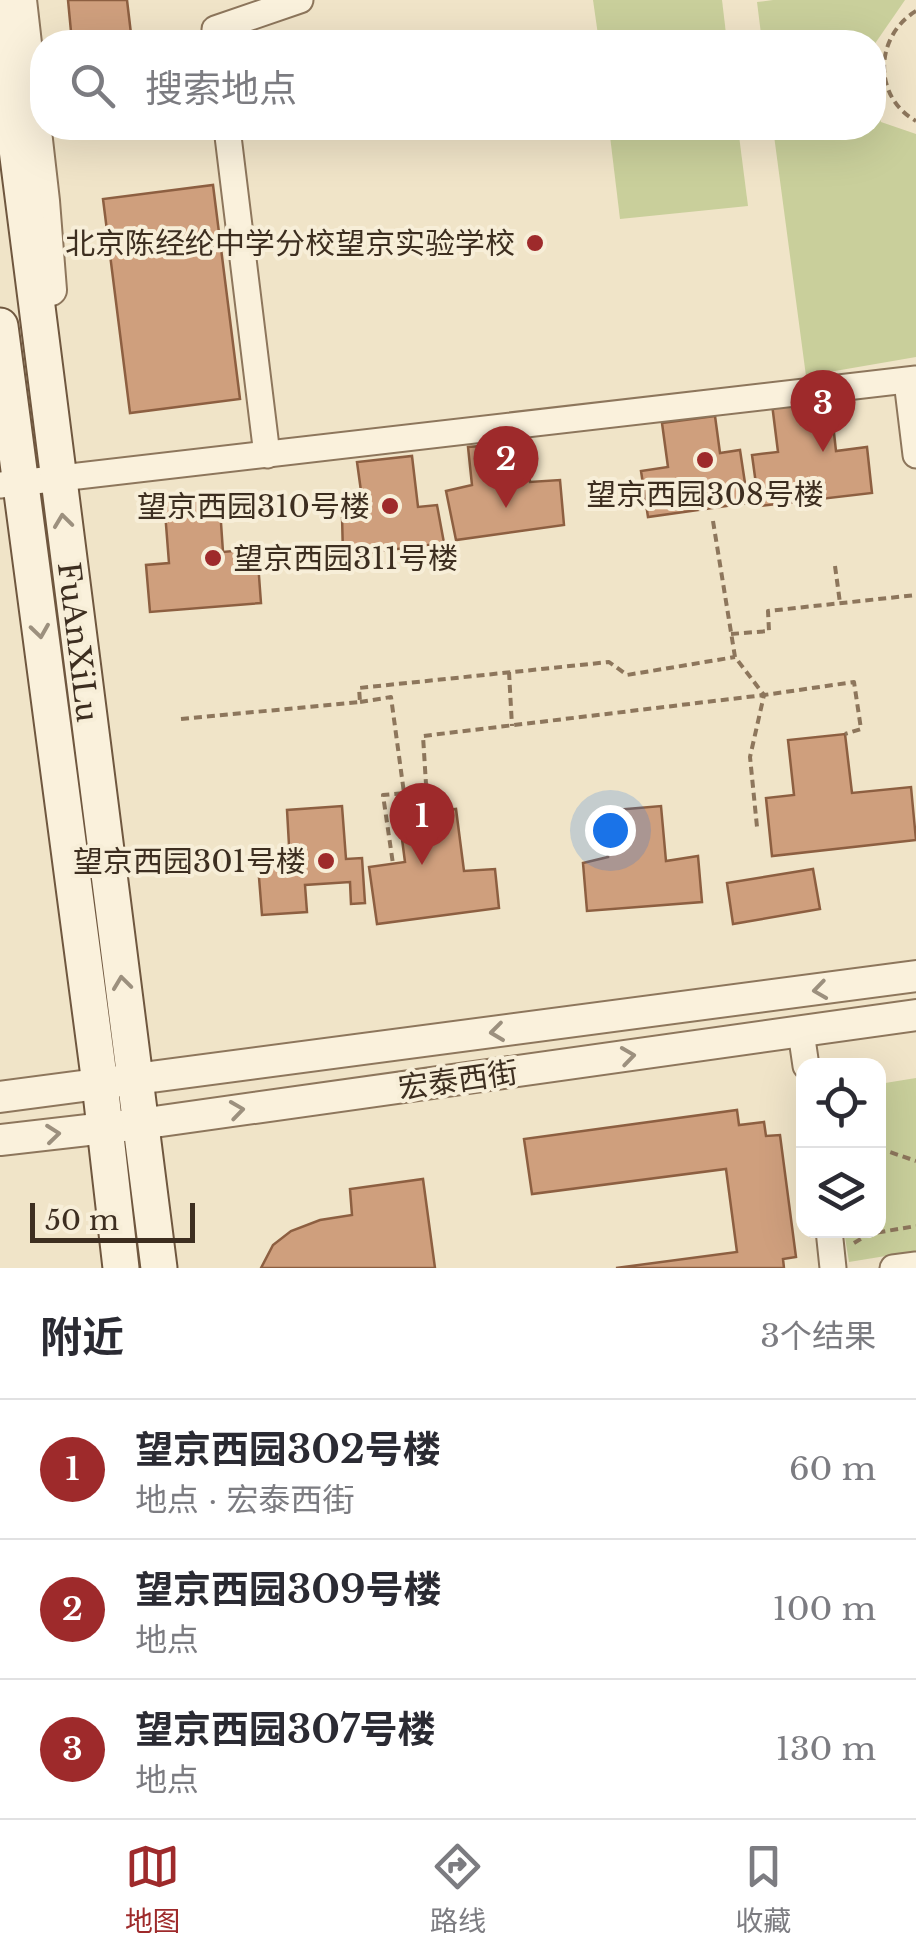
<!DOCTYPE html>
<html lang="zh">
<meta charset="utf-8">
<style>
body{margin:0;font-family:"Libre Baskerville","Noto Sans SC",serif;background:#f7f7f7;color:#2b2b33}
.controls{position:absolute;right:30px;bottom:30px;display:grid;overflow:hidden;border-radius:20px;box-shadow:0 10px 40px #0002}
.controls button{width:90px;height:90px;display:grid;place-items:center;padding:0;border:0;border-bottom:2px solid #e1e1e2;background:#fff;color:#2b2b33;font:50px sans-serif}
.scale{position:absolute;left:30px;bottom:25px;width:165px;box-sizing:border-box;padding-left:10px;border:5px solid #3d2e20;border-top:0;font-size:28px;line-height:35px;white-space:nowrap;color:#3d2e20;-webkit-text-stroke:8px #f7eed8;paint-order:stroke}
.you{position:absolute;left:610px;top:830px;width:35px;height:35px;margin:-25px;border:8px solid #fff;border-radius:50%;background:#1a73e8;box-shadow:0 0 0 15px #1a73e833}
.badge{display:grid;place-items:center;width:65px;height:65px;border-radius:50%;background:#9e2a2b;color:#fff;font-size:32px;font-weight:700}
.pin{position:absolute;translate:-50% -82px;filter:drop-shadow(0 2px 5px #0008)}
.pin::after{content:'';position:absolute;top:52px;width:35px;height:30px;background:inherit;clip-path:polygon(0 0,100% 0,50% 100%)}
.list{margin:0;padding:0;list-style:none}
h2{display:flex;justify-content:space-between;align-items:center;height:130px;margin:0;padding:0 40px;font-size:42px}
h2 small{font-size:32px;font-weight:400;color:#7c7c81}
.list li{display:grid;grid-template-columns:65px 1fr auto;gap:30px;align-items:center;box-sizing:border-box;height:140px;padding:0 40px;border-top:2px solid #e1e1e2}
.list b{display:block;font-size:38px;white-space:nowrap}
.list p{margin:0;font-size:32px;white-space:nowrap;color:#7c7c81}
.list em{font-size:32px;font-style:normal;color:#7c7c81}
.icon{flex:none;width:55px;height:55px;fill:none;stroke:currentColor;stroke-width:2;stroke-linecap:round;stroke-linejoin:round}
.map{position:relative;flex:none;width:916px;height:1268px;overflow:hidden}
.search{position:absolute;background:#fff;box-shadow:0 10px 40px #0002;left:30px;right:30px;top:30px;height:110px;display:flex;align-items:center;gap:25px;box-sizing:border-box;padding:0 35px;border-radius:40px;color:#7c7c81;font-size:38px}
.sheet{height:550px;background:#fff}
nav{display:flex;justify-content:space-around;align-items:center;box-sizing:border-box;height:140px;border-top:2px solid #e1e1e2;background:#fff;font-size:28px;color:#7c7c81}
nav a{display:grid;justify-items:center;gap:5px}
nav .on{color:#9e2a2b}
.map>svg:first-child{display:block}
.green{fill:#c9cf9b}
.building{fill:#cf9f7d;stroke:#8d5f41;stroke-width:2.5}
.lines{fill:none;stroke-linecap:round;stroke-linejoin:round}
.minor-casing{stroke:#8d765c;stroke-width:29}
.tertiary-casing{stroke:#8d765c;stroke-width:34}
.secondary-casing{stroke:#6f573f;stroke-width:39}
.path{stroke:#8d765c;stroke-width:4;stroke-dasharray:8 5;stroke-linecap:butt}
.minor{stroke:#faf1dc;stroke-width:25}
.tertiary{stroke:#faf1dc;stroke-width:30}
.secondary{stroke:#faf1dc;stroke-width:35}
.oneway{stroke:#9c907e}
.poi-dot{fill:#9e2a2b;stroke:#f7eed8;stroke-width:4}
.labels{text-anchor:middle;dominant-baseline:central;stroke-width:8;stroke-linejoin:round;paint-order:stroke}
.poi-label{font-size:30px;fill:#3d2e20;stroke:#f7eed8;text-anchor:end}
.street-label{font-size:30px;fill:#3d2e20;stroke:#f7eed8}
</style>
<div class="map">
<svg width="916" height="1268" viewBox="0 0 916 1268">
<rect width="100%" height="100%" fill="#f0e4c8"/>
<g class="green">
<path d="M593 0H722L727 42H599Z"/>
<path d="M773 0H905L874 45 762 42 757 2Z"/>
<path d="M874 97 881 122 916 134V357L806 376 773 128H874Z"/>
<path d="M609 128H738L748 206 620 219Z"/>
<path d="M916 1078V1251L849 1262 844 1231 878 1230 879 1084Z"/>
</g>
<g class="building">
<path d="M68 0H127L132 42H72Z"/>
<path d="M213 185 240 399 130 413 103 199Z"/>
<path d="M830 397 836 451 867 447 872 493 759 506 752 455 778 452 772 404Z"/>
<path d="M715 416 720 453 740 450 748 503 648 517 641 471 668 467 662 423Z"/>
<path d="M525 443 530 482 560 480 564 525 456 540 446 491 472 485 468 447Z"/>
<path d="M412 456 418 507 437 505 444 543 343 556 342 515 364 513 357 462Z"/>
<path d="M219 494 223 552 257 549 261 603 150 612 146 565 169 563 164 499Z"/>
<path d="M845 734 852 793 911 787 916 840 772 856 766 798 794 795 788 740Z"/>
<path d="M342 806 346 859 362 858 365 903 351 904 350 882 305 885 307 912 262 915 258 865 290 863 287 810Z"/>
<path d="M661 806 666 861 698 856 702 902 587 911 583 863 608 857 604 811Z"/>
<path d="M456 809 464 871 495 869 499 908 377 924 369 867 405 862 399 816Z"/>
<path d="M813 869 820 909 733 924 727 883Z"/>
<path d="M737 1110 739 1125 764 1122 766 1136 780 1135 796 1257 783 1259 784 1268H616L737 1252 726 1169 532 1194 524 1139Z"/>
<path d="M423 1179 435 1268H261L273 1245 291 1231 320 1220 352 1215 350 1189Z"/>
</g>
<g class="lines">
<defs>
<g id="minor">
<path d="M216 42 215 29 300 0"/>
<path d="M227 128 267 455"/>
<path d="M907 381 916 455"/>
<path d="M0 485 916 379"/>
<path d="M801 1032 806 1066"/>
<path d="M829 1230 833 1268"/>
<path d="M893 1268 916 1265"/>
</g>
<g id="tertiary">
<path d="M21 0 44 201 51 290"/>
<path d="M0 1097 916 976"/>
<path d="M0 1140 140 1124 916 1015"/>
</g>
<g id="secondary">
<path d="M0 15 159 1268"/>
<path d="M0 326 100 1084 121 1268"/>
</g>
</defs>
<use href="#minor" class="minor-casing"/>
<use href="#tertiary" class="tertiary-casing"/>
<use href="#secondary" class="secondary-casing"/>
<g class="path">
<path d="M916 11C875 36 872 96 916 121"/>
<path d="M713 521 735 657 764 695 854 682 861 729 845 734"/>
<path d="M835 566 840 603"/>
<path d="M731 634 769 631 768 611 916 595"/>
<path d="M509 672 512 726"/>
<path d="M360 702 391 697 404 793 383 795 393 864"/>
<path d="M181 719 360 702 359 688 609 662 627 675 735 657"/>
<path d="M427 800 423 736 764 695 750 757 757 827"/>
<path d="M878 1148 916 1161"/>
<path d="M854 1243 869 1234 916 1226"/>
</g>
<use href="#minor" class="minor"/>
<use href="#tertiary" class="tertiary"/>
<use href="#secondary" class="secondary"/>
</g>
<defs><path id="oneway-chevron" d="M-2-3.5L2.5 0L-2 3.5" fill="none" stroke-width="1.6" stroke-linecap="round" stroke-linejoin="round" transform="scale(2.5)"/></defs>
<g class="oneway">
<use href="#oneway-chevron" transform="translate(63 521) rotate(-97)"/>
<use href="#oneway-chevron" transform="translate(40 631) rotate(82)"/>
<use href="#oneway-chevron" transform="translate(122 983) rotate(-97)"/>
<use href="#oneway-chevron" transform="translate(820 990) rotate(172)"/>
<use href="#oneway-chevron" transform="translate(497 1032) rotate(173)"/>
<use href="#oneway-chevron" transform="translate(628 1056) rotate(-8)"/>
<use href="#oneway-chevron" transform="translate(237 1110) rotate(-8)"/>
<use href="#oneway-chevron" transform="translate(53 1134) rotate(-6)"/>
</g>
<g class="poi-dot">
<circle cx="535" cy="243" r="10"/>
<circle cx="705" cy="460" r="10"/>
<circle cx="390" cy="506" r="10"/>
<circle cx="213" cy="558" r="10"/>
<circle cx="326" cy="861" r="10"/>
</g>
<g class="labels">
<g class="poi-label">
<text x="515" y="243">北京陈经纶中学分校望京实验学校</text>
<text x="705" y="494" text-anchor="middle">望京西园308号楼</text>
<text x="370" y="506">望京西园310号楼</text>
<text x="233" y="558" text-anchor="start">望京西园311号楼</text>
<text x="306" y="861">望京西园301号楼</text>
</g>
<g class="street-label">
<text transform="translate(78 642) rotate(83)">FuAnXiLu</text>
<text transform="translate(458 1080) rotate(-8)">宏泰西街</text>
</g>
</g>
</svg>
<div class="controls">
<button><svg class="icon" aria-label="locate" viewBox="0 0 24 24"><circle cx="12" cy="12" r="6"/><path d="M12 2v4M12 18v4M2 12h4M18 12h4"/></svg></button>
<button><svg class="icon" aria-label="layers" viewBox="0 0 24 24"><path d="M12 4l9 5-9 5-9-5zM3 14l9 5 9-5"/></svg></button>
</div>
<div class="scale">50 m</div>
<div class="you"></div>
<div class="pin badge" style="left:422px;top:865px">1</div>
<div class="pin badge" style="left:506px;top:508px">2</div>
<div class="pin badge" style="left:823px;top:452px">3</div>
<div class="search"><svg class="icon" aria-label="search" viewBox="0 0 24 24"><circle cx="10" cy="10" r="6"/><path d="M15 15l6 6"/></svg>搜索地点</div>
</div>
<section class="sheet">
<h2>附近<small>3个结果</small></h2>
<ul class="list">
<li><span class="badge">1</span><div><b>望京西园302号楼</b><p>地点 · 宏泰西街</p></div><em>60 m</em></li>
<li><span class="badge">2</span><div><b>望京西园309号楼</b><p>地点</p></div><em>100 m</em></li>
<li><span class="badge">3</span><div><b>望京西园307号楼</b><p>地点</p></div><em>130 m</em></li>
</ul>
</section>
<nav>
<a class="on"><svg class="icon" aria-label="map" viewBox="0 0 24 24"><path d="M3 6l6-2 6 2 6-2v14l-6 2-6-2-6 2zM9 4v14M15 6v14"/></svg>地图</a>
<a><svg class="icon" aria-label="directions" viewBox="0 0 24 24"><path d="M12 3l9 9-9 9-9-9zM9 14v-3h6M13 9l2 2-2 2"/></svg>路线</a>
<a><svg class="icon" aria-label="saved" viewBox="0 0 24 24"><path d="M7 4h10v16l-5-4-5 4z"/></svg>收藏</a>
</nav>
